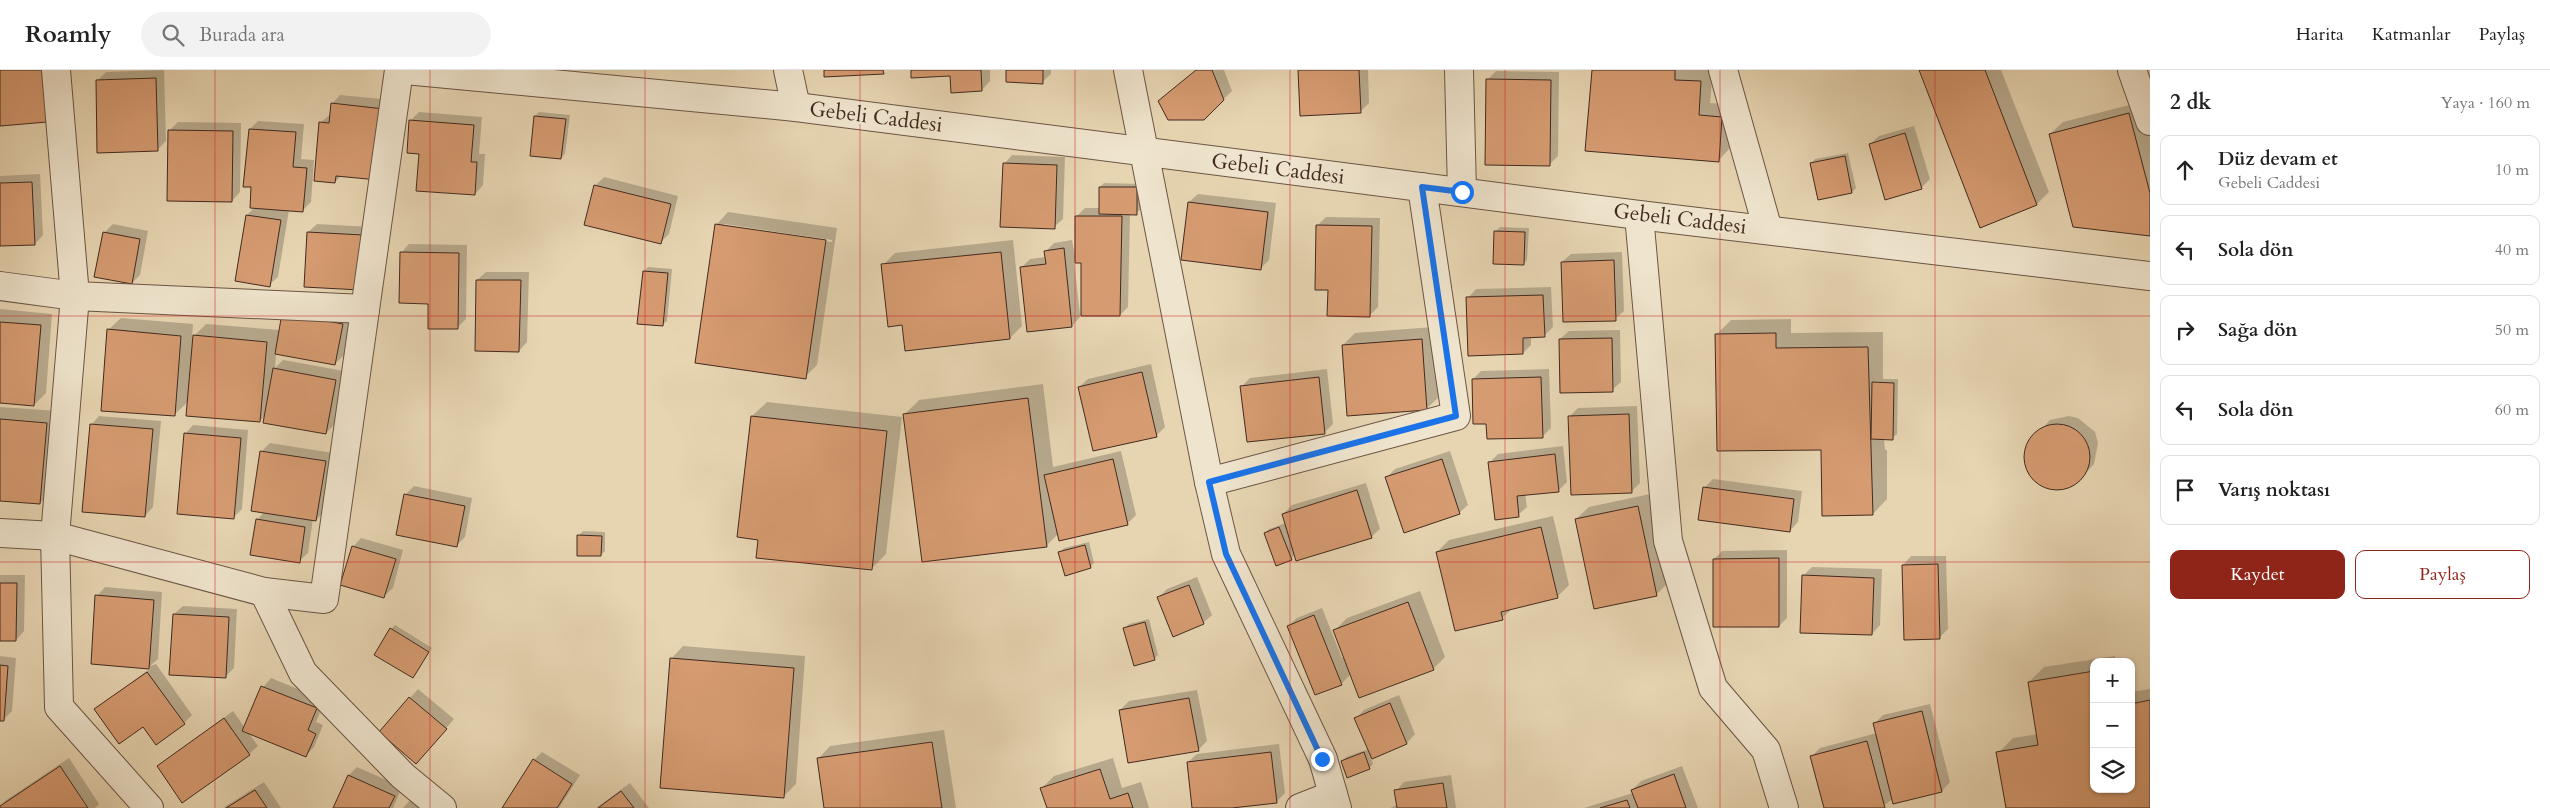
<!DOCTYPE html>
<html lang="tr">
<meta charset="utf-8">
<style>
body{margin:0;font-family:Cardo,serif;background:#f2f2f2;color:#222}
.controls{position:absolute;right:15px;bottom:15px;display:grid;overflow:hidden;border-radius:10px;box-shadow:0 1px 4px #0004}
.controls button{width:45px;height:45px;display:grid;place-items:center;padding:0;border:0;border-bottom:1px solid #e0e0e0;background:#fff;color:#222;font:25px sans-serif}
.stop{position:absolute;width:15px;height:15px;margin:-11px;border:4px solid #1a73e8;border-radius:50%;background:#fff}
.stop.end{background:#1a73e8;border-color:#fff;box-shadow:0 1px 5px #0008}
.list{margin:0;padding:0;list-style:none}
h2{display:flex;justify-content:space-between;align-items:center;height:65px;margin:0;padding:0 20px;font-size:21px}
h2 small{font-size:16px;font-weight:400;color:#767676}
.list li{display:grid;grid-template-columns:32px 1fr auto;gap:15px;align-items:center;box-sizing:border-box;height:70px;margin:0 10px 10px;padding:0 10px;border:1px solid #e0e0e0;border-radius:10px}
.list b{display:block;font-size:19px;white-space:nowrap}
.list p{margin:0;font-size:16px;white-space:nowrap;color:#767676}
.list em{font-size:16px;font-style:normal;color:#767676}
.actions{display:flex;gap:10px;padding:15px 20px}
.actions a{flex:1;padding:11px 0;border:1px solid #8f2418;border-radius:10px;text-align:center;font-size:18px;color:#8f2418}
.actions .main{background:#8f2418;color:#fff}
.icon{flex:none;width:28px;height:28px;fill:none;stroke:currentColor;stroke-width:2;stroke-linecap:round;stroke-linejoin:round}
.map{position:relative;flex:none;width:2150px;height:738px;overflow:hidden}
header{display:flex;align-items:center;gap:30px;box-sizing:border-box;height:70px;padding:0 25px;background:#fff;border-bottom:1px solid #e0e0e0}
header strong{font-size:24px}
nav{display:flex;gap:28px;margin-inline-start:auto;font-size:18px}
.search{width:350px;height:45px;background:#f2f2f2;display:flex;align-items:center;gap:12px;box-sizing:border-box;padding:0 18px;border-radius:28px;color:#767676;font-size:19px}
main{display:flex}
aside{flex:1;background:#fff}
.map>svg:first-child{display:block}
.shadow{fill:#0003;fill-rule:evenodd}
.building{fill:#d69b71;stroke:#422a1f}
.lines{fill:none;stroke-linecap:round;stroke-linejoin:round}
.minor-casing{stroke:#6b5544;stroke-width:30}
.minor{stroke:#efe4cd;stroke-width:28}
.route{stroke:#1a73e8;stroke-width:6}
.grid{fill:none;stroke:#d62828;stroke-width:1;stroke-opacity:0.55}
.labels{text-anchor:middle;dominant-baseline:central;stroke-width:4.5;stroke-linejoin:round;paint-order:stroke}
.street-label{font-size:21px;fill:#422a1f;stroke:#efe4cd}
</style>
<header>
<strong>Roamly</strong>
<div class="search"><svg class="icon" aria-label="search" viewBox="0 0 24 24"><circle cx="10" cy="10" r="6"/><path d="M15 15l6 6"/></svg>Burada ara</div>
<nav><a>Harita</a><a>Katmanlar</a><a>Paylaş</a></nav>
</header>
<main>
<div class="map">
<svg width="2150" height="738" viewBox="0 0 2150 738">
<rect width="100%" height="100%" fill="#e7d5b2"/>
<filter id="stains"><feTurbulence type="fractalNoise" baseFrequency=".004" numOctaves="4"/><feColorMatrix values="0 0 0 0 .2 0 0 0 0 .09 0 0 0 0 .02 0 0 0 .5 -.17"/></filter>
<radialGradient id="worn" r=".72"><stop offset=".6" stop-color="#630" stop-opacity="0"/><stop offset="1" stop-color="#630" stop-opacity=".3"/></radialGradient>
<g class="shadow">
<path d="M164 0 166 71 157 80 97 11 106 2Z"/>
<path d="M912 0H990V11L982 20 952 5Z"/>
<path d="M1008 0H1051V4L1042 12Z"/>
<path d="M1196 0H1224L1232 21 1203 49Z"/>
<path d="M1299 0H1368L1369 33 1361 41Z"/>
<path d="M1593 0H1713L1710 33 1734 35 1730 78 1718 91Z"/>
<path d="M1920 0H2001L2049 122 2037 134Z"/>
<path d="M1496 1 1559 2 1558 86 1549 95 1488 9Z"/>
<path d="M340 25 392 30 342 105 335 112 315 110 321 52 331 44 332 34Z"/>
<path d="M2141 32 2150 66V165L2050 64 2063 52Z"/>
<path d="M419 42 482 47 479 84H485L483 115 475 124 410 51Z"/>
<path d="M539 42 570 45 565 84 561 88 535 46Z"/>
<path d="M258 51 304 54 301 89 314 90 311 132 302 141 289 140 278 207 269 215 236 210 247 145 255 137 250 59Z"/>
<path d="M178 52 241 53 240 122 232 131 169 61Z"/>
<path d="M1914 56 1930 109 1921 118 1870 74 1879 66Z"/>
<path d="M1848 83 1856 118 1852 122 1811 93 1815 89Z"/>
<path d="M1012 85 1065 87 1063 149 1054 157 1004 94Z"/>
<path d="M40 104 43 165 35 174 0 175V106Z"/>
<path d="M604 107 678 126 669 164 660 173 595 116Z"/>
<path d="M1104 113 1141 114V139L1136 143H1130L1128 237 1120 245H1080V247L1072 256 1028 260 1022 197 1030 189 1046 187V181L1054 173 1072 170 1076 191 1077 146 1085 138H1100V117ZM1074 191H1083L1082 244H1080Z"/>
<path d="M1198 124 1276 133 1269 190 1261 198 1183 188 1189 132Z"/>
<path d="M728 142 837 158 817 295 805 307 716 155ZM724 154 832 170V172L724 157Z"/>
<path d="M1326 147 1380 148 1378 237 1369 246 1329 219 1317 156Z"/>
<path d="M113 154 148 161 140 205 132 213 104 163Z"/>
<path d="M317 154 371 157 368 210 308 162Z"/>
<path d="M1500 157 1529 158 1527 190 1523 194 1496 161Z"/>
<path d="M1013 170 1022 256 1010 268 903 254 883 195 895 183Z"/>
<path d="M409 174 467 175 466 249 457 258 430 233 401 183Z"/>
<path d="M1622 182 1624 241 1615 249 1562 192 1571 184Z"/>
<path d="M648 197 672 199 667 251 662 255 644 201Z"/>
<path d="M486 202H529L527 272 519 281 477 210Z"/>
<path d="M1551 217 1553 257 1544 266H1531V275L1523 283 1468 228 1476 219Z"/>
<path d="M0 239 52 244 46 323 34 335 0 332Z"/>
<path d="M351 246 344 285 335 294 276 283 275 298 283 290 344 301 335 354 326 363 266 344 260 351 189 331 174 345 108 260 121 248 193 254 192 268 206 254 280 260Z"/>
<path d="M1791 249V263L1883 262V309H1898L1897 364 1892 368H1884L1885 380H1887V429L1873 444 1823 378 1716 265 1731 250Z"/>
<path d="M1433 257 1439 327 1426 339 1343 275 1355 263Z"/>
<path d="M1620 260 1621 312 1612 320 1560 269 1569 261Z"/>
<path d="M1151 294 1165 357 1157 365 1094 380 1079 317 1088 309Z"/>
<path d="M1327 299 1333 354 1325 362 1242 316 1250 308Z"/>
<path d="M1549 299 1551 358 1542 367 1473 309 1481 301Z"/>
<path d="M1043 314 1053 397 1121 381 1136 445 1127 454 1059 463 1046 476 904 345 919 330Z"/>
<path d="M767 332 902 347 886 484 871 499 760 469 752 346Z"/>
<path d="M1637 336 1640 413 1631 422 1569 347 1578 338Z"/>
<path d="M0 337 58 341 52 421 40 433 0 430Z"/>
<path d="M99 346 161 351 153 437 145 446 91 355Z"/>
<path d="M2069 346 2078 348 2095 362 2098 373 2094 394 2078 412 2069 418 2058 420 2047 418 2029 404 2025 394 2028 374 2050 350Z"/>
<path d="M193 355 248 360 242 439 233 448 185 364Z"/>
<path d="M270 373 333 383 325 441 316 450 313 449 308 483 299 491 257 450 264 442 261 382Z"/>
<path d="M1563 376 1567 412 1559 420 1525 424 1527 437 1518 445 1489 393 1498 384Z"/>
<path d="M1450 381 1468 435 1459 443 1387 407 1395 399Z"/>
<path d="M1713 409 1802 421 1798 452 1790 461 1704 418Z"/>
<path d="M1366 413 1380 459 1371 467 1295 484 1291 489 1265 463 1269 459 1286 453 1283 444 1292 435Z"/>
<path d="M414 416 472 428 465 467 457 475 405 425Z"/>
<path d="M1650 424 1668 513 1656 525 1576 449 1589 437Z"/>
<path d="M1553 446 1569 515 1557 527 1513 538 1502 548 1437 482 1449 470Z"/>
<path d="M583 461 605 462V481L601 485 579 465Z"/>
<path d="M361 468 403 480 393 518 384 526 353 477Z"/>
<path d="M1089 472 1094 493 1090 497 1060 482 1064 478Z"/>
<path d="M1787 480V548L1779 556 1714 489 1722 481Z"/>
<path d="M1911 486H1946L1948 559 1939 568 1903 495Z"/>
<path d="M1812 497 1882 499 1880 555 1872 564 1803 506Z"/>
<path d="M0 505H25L24 561 16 570H0Z"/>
<path d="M1197 507 1212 545 1203 553 1159 527 1167 519Z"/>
<path d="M105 517 162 522 158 589 150 596 156 594 192 645 184 653 143 655 96 639 151 598 92 593 97 526Z"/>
<path d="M1420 521 1445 587 1433 599 1351 604 1341 614 1288 556 1297 548 1322 538 1342 588 1345 587 1334 561 1347 548Z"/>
<path d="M183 536 237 539 234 598 225 607 174 544Z"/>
<path d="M1149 549 1158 585 1154 589 1125 558 1129 554Z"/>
<path d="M395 555 432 578 413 607 391 559Z"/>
<path d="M683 576 805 586 796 714 783 727 671 589Z"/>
<path d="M0 586 16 588 12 641 3 650 0 649Z"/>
<path d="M2115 586 2116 592H2094V719H2131V622L2150 619V738H2007L1998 683 2013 668 2038 664 2029 612 2044 597Z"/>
<path d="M271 608 325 630 316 652 323 655 314 677 305 686 248 662 258 676 249 684 158 697 233 641 245 658 263 617Z"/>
<path d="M418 619 454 649 424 684 380 662Z"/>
<path d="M1197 620 1207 671 1198 680 1120 640 1129 631Z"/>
<path d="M1399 625 1415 664 1407 673 1371 688 1373 694 1369 698 1342 691 1346 687 1369 679 1356 649 1364 640Z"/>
<path d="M1930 634 1950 712 1942 721 1893 729 1880 738H1825L1811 687 1820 678 1877 663 1874 654 1883 645Z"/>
<path d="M944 660 956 738H825L818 689 830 676Z"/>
<path d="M1279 674 1285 723 1277 731 1221 738H1193L1188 692 1197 684Z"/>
<path d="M542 682 580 705 559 738H504L534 690Z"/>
<path d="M69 688 99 734 95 738H0L5 731Z"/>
<path d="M1113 688 1122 718 1141 712 1149 738H1048L1042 718 1054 706Z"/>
<path d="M1682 696 1698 738H1584L1633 723 1632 720 1641 711Z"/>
<path d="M357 697 402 717 393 738H334L349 705Z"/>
<path d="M1451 705 1456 738H1390L1397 735 1396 721 1404 712Z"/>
<path d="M264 712 281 738H223Z"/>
<path d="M630 713 649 738H596Z"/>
<path d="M412 728 431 738H403Z"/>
</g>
<g class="building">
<path d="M0 0H42L47 52 0 56Z"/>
<path d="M824 0H883L884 4 824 7Z"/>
<path d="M911 0H981L982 21 951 23 950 6 911 8Z"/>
<path d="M1006 0H1043V14L1006 12Z"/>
<path d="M1196 0H1212L1224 30 1204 50H1168L1158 31Z"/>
<path d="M1298 0H1359L1361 43 1300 46Z"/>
<path d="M1592 0H1675V10L1701 11 1699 45 1722 47 1719 92 1585 81Z"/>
<path d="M1919 0H1985L2037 135 1980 158Z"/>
<path d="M156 8 158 81 97 83 96 10Z"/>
<path d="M1486 9 1551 10 1550 96 1485 95Z"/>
<path d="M331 33 384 39 378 110 336 106 335 113 314 111 319 52 329 53Z"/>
<path d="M2129 43 2150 123V166L2073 157 2049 64Z"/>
<path d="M534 46 566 49 561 89 530 86Z"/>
<path d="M409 50 474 55 471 92H477L475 125 416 121 419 84 407 83Z"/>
<path d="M249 59 296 62 293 97 307 98 303 142 250 138 251 117H243Z"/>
<path d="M168 60 233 61 232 132 167 131Z"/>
<path d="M1905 63 1922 119 1885 130 1869 74Z"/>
<path d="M1845 86 1852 123 1818 130 1810 93Z"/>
<path d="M1003 93 1057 95 1055 159 1000 157Z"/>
<path d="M32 112 35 175 0 176V113Z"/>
<path d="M594 115 671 134 661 174 584 155Z"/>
<path d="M1099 117H1137V145L1099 144Z"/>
<path d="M1188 132 1268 142 1261 200 1181 190Z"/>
<path d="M246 145 281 150 270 217 235 211Z"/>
<path d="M1075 146H1122L1120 246H1081V193H1075Z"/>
<path d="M715 154 826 170 806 309 695 293Z"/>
<path d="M1316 155 1372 156 1370 247 1327 246 1328 220H1315Z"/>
<path d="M1494 161 1525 162 1524 195 1493 194Z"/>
<path d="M103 162 140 169 132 214 94 207Z"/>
<path d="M307 162 363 165 360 220 304 217Z"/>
<path d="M1064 178 1072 257 1027 262 1020 197 1046 194 1044 181Z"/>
<path d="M400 182 459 183 458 259H428V234L399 233Z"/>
<path d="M1001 182 1010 269 905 281 902 255 888 257 881 194Z"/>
<path d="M1614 190 1616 251 1563 252 1561 192Z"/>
<path d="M643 201 668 203 663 256 637 254Z"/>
<path d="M476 210H521L519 282 475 281Z"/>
<path d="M1543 225 1545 267 1523 268V284L1468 286 1466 227Z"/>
<path d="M282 243 343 254 335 295 275 284Z"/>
<path d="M0 252 41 255 34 336 0 333Z"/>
<path d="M107 259 181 266 175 346 101 341Z"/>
<path d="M1776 263V278L1868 277 1873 445 1822 446 1821 380 1717 381 1715 264Z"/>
<path d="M193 265 267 272 260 352 186 346Z"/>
<path d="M1612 268 1613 322 1560 323 1559 269Z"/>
<path d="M1422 269 1427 340 1347 346 1342 275Z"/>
<path d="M273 298 336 310 326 364 263 353Z"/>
<path d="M1142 302 1157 367 1093 381 1078 317Z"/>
<path d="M1319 307 1325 364 1247 372 1240 316Z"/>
<path d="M1541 307 1543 368 1487 369 1486 354H1473L1472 309Z"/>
<path d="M1872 312 1894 313 1893 370 1871 369Z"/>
<path d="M1028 328 1047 477 922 492 903 344Z"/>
<path d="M1629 344 1632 423 1571 425 1568 346Z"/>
<path d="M751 346 887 361 872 500 756 488 758 470 737 467Z"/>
<path d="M0 349 47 353 40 434 0 431Z"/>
<circle cx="2057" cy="387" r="33"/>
<path d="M90 354 153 359 145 447 82 442Z"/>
<path d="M184 363 241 368 234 449 177 444Z"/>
<path d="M260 381 326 391 316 451 251 441Z"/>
<path d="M1555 384 1559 422 1517 426 1519 447 1495 450 1488 392Z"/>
<path d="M1113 389 1128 455 1059 471 1044 405Z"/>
<path d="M1442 389 1460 444 1404 463 1385 407Z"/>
<path d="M1703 417 1794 429 1790 462 1698 450Z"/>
<path d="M1357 420 1372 468 1296 491 1282 444Z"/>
<path d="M404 424 465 436 457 477 396 465Z"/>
<path d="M1638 436 1657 526 1594 539 1575 449Z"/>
<path d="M256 449 305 457 300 493 250 485Z"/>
<path d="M1279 457 1292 490 1276 496 1264 463Z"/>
<path d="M1541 457 1558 528 1501 542 1503 550 1455 561 1436 482Z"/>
<path d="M577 465 602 466 601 486H577Z"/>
<path d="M1085 475 1091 498 1065 506 1058 482Z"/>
<path d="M352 476 396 489 384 528 340 515Z"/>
<path d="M1779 488V557H1713V489Z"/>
<path d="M1938 494 1940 569 1904 570 1902 495Z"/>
<path d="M1802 505 1874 508 1872 565 1800 563Z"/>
<path d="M0 513H17L16 571H0Z"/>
<path d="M1189 515 1204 554 1173 567 1157 527Z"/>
<path d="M95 525 154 530 149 599 91 594Z"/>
<path d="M1408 532 1434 600 1359 628 1333 560Z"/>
<path d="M173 544 229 547 226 608 169 605Z"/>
<path d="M1314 545 1342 615 1315 625 1287 556Z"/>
<path d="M1145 552 1155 590 1134 596 1123 558Z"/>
<path d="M390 558 429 582 413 608 374 585Z"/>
<path d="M670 588 794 598 784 728 660 718Z"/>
<path d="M0 595 8 596 4 651H0Z"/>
<path d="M2094 601V719H2131V634L2150 630V738H2006L1996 682 2038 675 2028 612Z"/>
<path d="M147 602 185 654 156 675 143 657 119 674 94 639Z"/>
<path d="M261 616 317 638 308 660 316 664 306 687 242 661Z"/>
<path d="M409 627 447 659 416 694 379 662Z"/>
<path d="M1189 628 1199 681 1128 693 1119 640Z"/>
<path d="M1390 633 1407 674 1372 689 1354 648Z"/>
<path d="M1922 641 1942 722 1893 734 1873 653Z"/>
<path d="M224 648 250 685 182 733 157 696Z"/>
<path d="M1867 671 1885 738H1824L1810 686Z"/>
<path d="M932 672 942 738H824L817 688Z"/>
<path d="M1271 682 1277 733 1232 738H1192L1187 692Z"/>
<path d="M1364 682 1370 699 1347 708 1341 691Z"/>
<path d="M533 689 572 714 557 738H502Z"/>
<path d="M60 696 88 738H0V736Z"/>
<path d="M1100 699 1110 729 1128 723 1133 738H1047L1040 718Z"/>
<path d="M1674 704 1686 738H1638L1631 720Z"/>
<path d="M348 705 395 726 389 738H333Z"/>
<path d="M1443 713 1447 738H1397L1394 720Z"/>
<path d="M255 720 267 738H226Z"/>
<path d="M621 721 634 738H598Z"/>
<path d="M1627 730 1630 738H1600Z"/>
</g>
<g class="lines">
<defs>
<g id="minor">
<path d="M56 0 75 226 55 466 59 637 149 738"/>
<path d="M405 0 796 37 1639 145 2150 206"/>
<path d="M788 0 796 37"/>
<path d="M1128 0 1209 412 1226 484 1323 689 1337 738"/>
<path d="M1459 0 1462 122"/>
<path d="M1723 0 1768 160"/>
<path d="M2132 0 2150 51"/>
<path d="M1639 145 1668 471 1713 618 1766 680 1784 738"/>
<path d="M0 216 75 226 365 239"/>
<path d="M1209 412 1456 346 1422 117"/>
<path d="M0 463 55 466 264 522 324 529 399 0"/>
<path d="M264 522 303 603 403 706 442 738"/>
<path d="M1300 738 1333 725"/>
</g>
</defs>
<use href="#minor" class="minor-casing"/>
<use href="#minor" class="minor"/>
</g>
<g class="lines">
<path class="route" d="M1322 689 1226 484 1209 412 1456 346 1422 117 1462 122"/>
</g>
<path class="grid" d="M215 0V738M430 0V738M645 0V738M860 0V738M1075 0V738M1290 0V738M1505 0V738M1720 0V738M1935 0V738M0 246H2150M0 492H2150"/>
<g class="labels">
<g class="street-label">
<text transform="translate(876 47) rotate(7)">Gebeli Caddesi</text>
<text transform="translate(1278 99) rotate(7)">Gebeli Caddesi</text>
<text transform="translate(1680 149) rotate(7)">Gebeli Caddesi</text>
</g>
</g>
<rect width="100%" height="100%" filter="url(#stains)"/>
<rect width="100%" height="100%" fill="url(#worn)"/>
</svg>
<div class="controls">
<button>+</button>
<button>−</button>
<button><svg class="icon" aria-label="layers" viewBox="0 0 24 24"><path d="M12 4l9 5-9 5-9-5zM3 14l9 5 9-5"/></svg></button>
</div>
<div class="stop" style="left:1462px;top:122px"></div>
<div class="stop end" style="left:1322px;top:689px"></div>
</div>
<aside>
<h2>2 dk<small>Yaya · 160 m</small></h2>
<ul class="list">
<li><svg class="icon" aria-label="ahead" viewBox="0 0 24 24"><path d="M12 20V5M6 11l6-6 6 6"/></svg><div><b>Düz devam et</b><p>Gebeli Caddesi</p></div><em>10 m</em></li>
<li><svg class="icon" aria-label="left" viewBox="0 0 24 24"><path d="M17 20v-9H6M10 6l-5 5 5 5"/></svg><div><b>Sola dön</b></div><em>40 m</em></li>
<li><svg class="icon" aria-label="right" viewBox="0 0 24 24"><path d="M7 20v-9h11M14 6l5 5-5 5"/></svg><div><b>Sağa dön</b></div><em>50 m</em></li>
<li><svg class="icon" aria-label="left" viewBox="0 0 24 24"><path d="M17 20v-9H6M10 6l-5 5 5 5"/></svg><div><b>Sola dön</b></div><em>60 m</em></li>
<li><svg class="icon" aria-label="arrive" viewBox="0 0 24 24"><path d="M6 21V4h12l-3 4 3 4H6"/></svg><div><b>Varış noktası</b></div></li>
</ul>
<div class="actions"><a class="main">Kaydet</a><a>Paylaş</a></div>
</aside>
</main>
